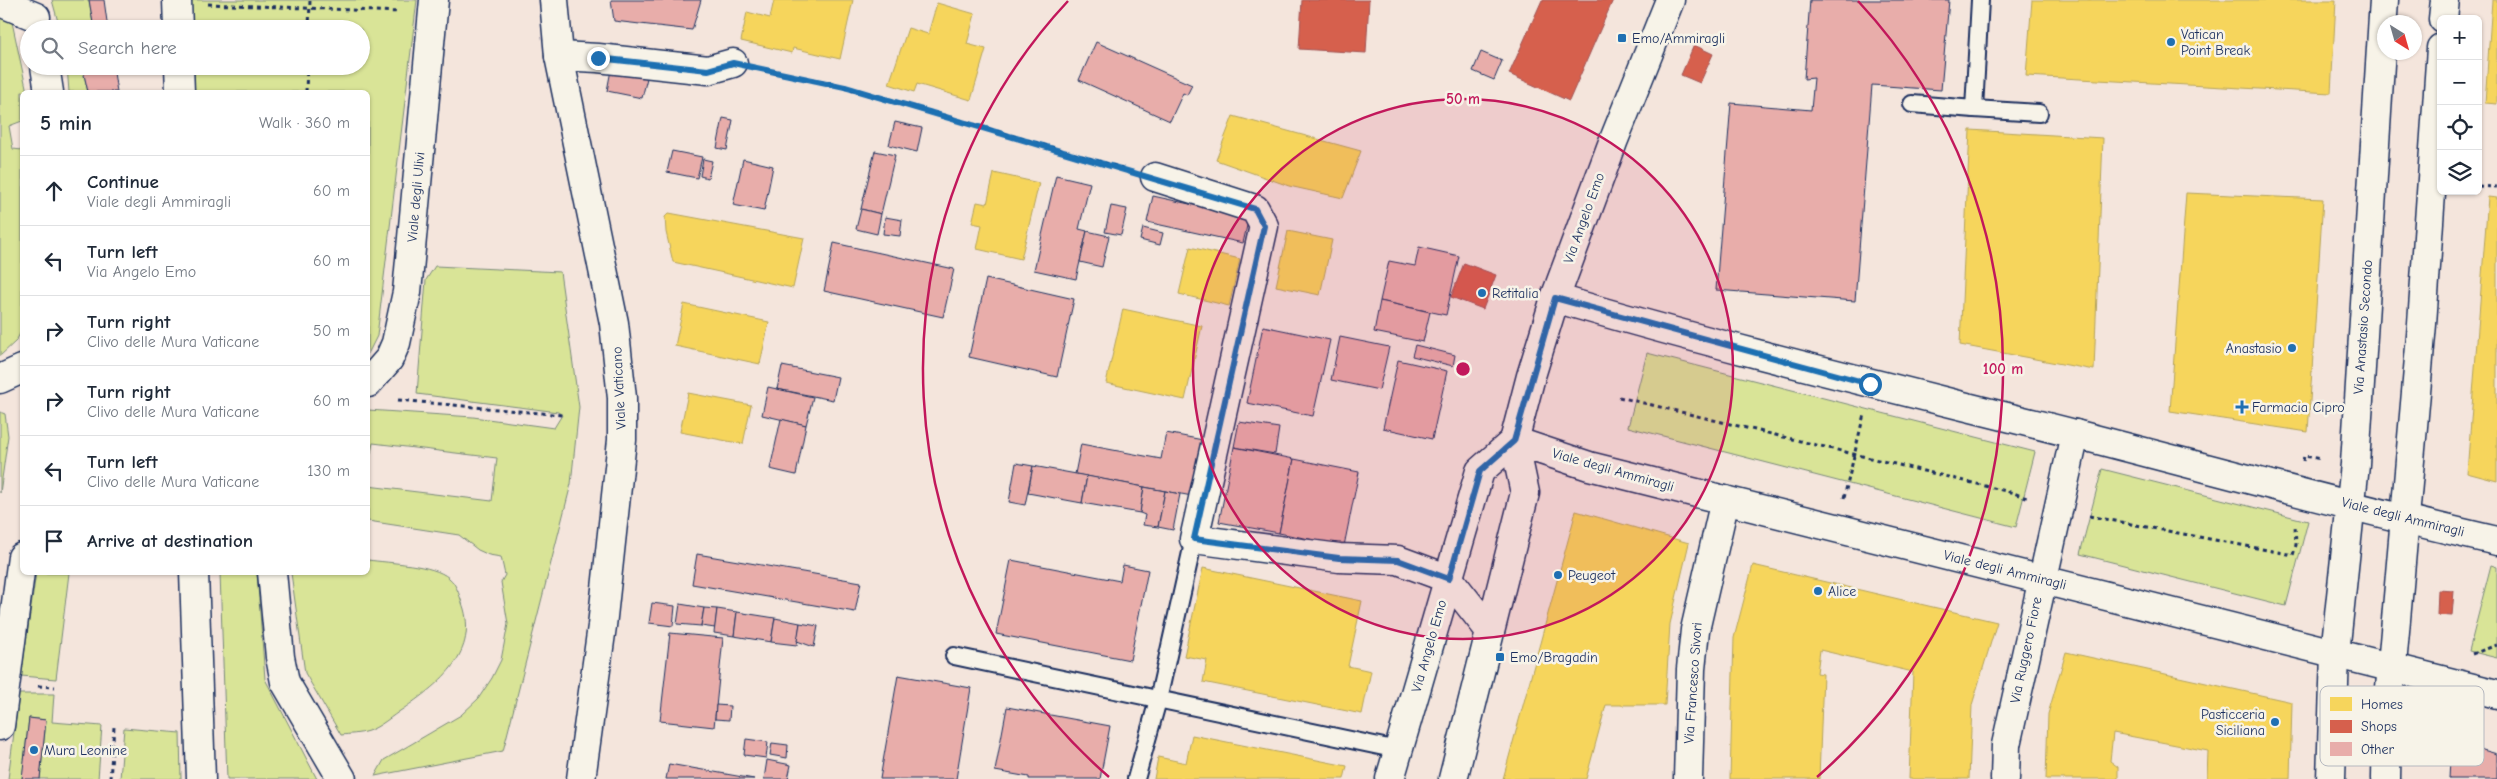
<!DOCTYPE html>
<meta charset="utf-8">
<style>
body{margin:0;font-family:"Comic Neue",sans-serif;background:#f6f6f7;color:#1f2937}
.controls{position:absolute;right:15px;top:15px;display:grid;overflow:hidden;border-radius:8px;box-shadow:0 1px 4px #0004}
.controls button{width:45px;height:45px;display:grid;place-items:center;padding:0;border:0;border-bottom:1px solid #e0e1e3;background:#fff;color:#1f2937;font:25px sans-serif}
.compass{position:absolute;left:2377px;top:15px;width:45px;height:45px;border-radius:50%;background:#fff;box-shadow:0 1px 4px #0004;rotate:143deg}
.stop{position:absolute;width:15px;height:15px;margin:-11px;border:4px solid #1f6fb2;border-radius:50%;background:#fff}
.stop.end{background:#1f6fb2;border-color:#fff;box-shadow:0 1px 5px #0008}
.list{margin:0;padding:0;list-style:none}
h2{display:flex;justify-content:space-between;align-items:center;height:65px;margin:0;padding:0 20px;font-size:21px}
h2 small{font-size:16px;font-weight:400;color:#747a83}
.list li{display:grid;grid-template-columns:32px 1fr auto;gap:15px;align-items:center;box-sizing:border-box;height:70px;padding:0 20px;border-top:1px solid #e0e1e3}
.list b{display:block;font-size:19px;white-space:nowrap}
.list p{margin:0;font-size:16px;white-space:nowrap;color:#747a83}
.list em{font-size:16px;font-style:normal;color:#747a83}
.icon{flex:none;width:28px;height:28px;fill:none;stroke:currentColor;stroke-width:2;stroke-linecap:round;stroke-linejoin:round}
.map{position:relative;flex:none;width:2497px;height:779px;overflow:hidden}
.search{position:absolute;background:#fff;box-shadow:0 1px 4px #0004;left:20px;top:20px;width:350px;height:55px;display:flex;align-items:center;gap:12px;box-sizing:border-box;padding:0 18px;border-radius:28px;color:#747a83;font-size:19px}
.panel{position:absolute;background:#fff;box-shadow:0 1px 4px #0004;left:20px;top:90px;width:350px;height:485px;border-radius:8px}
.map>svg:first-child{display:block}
.green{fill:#d9e497;stroke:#7a8a7a}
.homes{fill:#f6d55c;stroke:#b4a35d}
.shops{fill:#d6604d;stroke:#9e5152}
.building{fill:#e8adaa;stroke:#1b2f5e}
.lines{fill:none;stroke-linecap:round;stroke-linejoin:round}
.service-casing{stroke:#1b2f5e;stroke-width:20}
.minor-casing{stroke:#1b2f5e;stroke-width:31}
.tertiary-casing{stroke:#1b2f5e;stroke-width:31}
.secondary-casing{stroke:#1b2f5e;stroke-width:31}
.primary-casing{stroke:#1b2f5e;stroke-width:31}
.path{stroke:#1b2f5e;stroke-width:3;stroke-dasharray:4 4;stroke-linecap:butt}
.service{stroke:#f7f3e8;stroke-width:16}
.minor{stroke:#f7f3e8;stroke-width:28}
.tertiary{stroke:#f7f3e8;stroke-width:28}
.secondary{stroke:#f7f3e8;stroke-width:28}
.primary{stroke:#f7f3e8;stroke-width:28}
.route{stroke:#1f6fb2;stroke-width:6}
.ring{fill:none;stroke:#c2185b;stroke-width:2.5}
.poi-dot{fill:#1f6fb2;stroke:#f7f3e8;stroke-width:2}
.labels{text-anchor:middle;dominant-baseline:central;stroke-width:5;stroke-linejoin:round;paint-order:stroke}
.poi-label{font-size:14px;fill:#1b2f5e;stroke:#f7f3e8;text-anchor:start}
.street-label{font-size:14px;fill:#1b2f5e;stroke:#f7f3e8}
.key{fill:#f7f3e8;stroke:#b5b8bf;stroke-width:1}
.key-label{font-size:14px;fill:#1b2f5e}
.centre{fill:#c2185b;stroke:#f7f3e8;stroke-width:2.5}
.ring-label{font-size:15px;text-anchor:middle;font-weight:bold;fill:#c2185b;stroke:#f7f3e8;stroke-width:5;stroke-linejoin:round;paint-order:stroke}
</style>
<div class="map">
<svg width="2497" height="779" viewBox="0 0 2497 779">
<rect width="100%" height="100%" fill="#f4e5dc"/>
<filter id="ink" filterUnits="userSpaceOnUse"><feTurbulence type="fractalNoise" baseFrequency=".02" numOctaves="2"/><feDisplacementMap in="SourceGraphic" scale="10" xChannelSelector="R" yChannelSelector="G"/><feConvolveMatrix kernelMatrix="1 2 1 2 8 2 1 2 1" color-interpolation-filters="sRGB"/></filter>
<g filter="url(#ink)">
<g class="green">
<path d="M52 0H89L94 29H60Z"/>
<path d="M191 0H417L377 336 368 354V92H194L193 66H361V29H192Z"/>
<path d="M0 17 12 22 27 92H22V121L9 126 13 149 22 150V330L16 341 0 356Z"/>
<path d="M67 66H82L88 92H69Z"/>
<path d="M435 266 560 272 579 407 571 484 503 751 375 776 384 760 461 715 478 699 492 678 501 660 508 624 501 582 505 575 501 557 489 555 478 550 459 535 368 521V486L492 501 497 458 373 443 371 453 368 451V410L473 417 554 428 562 415 558 412 417 394 426 280Z"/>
<path d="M1647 353 2035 452 2016 527 1628 427Z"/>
<path d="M0 412 5 414 8 436 0 493Z"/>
<path d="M2102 469 2308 521 2286 606 2080 554Z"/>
<path d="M368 560C389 563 433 564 449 578 457 584 461 600 464 609 477 656 437 685 403 709 392 716 380 727 368 731 360 734 349 734 341 735L305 673 291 573 368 572Z"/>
<path d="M2491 565 2497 567V658L2469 651Z"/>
<path d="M36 573H69L56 679 21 676Z"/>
<path d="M220 573H257L265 679 317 779H227Z"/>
<path d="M19 694H54L52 722 102 726 98 779H40L46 720 29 718 22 779H8Z"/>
<path d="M124 728 180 733 181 779H120Z"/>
</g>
<g class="homes">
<path d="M774 0H853L840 59 793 48 792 53 741 41 747 12 770 18Z"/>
<path d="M2032 0H2336L2331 93 2026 76Z"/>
<path d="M2492 0H2497V104L2485 103Z"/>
<path d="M937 3 975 14 967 44 986 49 971 100 917 84 914 92 889 84 908 28 928 34Z"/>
<path d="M1233 116 1361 151 1343 198 1289 186 1216 160Z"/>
<path d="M1970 130 2103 138 2094 370 1960 345Z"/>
<path d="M994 173 1039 183 1021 259 977 249 982 225 972 223 977 202 987 204Z"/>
<path d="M2186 193 2323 199 2308 432 2170 411Z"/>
<path d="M2488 197 2497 198V481L2467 473Z"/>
<path d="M669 213 804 238 793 288 673 262 666 232 665 217Z"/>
<path d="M1288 231 1332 240 1320 295 1276 286Z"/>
<path d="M1190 247 1240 259 1229 306 1179 294Z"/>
<path d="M684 304 769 322 760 364 675 346Z"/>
<path d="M1123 309 1202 326 1185 400 1106 383Z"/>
<path d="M688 393 751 405 743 444 680 432Z"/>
<path d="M1576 511 1689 543 1670 624 1665 705H1606L1586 779H1503Z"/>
<path d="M1753 565 1997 622 1972 705 1969 779H1909L1913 672 1820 650 1817 673 1823 674 1819 779H1730L1734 638Z"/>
<path d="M1203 568 1362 601 1348 666 1371 671 1362 714 1203 682 1207 660 1184 656Z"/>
<path d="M2066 652 2292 702 2290 779H2207L2208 751 2113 733 2110 761 2118 767V779H2046L2048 714Z"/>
<path d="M1192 735 1347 766 1344 779H1154L1158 757 1186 763Z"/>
</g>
<g class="shops">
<path d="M1302 0H1369L1366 53 1299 49Z"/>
<path d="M1542 0H1613L1569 101 1509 74Z"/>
<path d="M1694 45 1713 54 1700 83 1681 75Z"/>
<path d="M1464 263 1496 275 1483 309 1451 297Z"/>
<path d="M2438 590 2454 591 2452 616 2437 615Z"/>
</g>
<g class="building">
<path d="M89 0H104L108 29H94Z"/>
<path d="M611 0H701L692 30 614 21Z"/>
<path d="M1810 0H1949L1941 90 1872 85 1855 301 1716 290 1731 103 1811 110 1814 78 1804 79Z"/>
<path d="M1096 42 1192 85 1187 95 1183 93 1170 121 1079 80Z"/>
<path d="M1481 52 1502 61 1494 80 1473 71Z"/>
<path d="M82 66H113L117 92H88Z"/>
<path d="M611 70 647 78 642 98 607 91Z"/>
<path d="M723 118 733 120 727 150 717 148Z"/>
<path d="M895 122 922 128 917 152 889 145Z"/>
<path d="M672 151 702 157 697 178 667 172Z"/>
<path d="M875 151 895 155 881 214 861 209Z"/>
<path d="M703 159 712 161 708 178 700 176Z"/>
<path d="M743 159 773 166 764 211 733 205Z"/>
<path d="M1056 175 1090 183 1079 229 1087 231 1076 279 1034 270Z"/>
<path d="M1153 196 1249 217 1243 243 1147 222Z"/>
<path d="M1111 206 1127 209 1121 235 1105 232Z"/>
<path d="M861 209 881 214 877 234 856 229Z"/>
<path d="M885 217 902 220 900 236 883 234Z"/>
<path d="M1143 228 1163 233 1160 245 1140 240Z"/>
<path d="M1087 231 1109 236 1102 267 1080 262Z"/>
<path d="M834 243 954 269 943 317 824 291Z"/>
<path d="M1419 247 1459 256 1446 315 1380 301 1389 261 1415 266Z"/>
<path d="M986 279 1074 299 1057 377 969 357Z"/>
<path d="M1380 301 1430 312 1423 342 1374 332Z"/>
<path d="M1263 326 1330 340 1313 416 1247 403Z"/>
<path d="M1340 337 1389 347 1379 390 1331 380Z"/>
<path d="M1415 345 1455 355 1453 366 1412 356Z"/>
<path d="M1398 360 1447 371 1432 439 1383 428Z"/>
<path d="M782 366 838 377 833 400 777 389Z"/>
<path d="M768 387 813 397 806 425 762 415Z"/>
<path d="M781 419 806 425 796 475 770 469Z"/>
<path d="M1239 422 1279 428 1275 454 1234 447Z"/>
<path d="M1166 433 1203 440 1192 496 1075 474 1081 444 1161 459Z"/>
<path d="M1234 447 1294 459 1279 533 1219 522Z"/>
<path d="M1294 459 1359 472 1344 546 1279 533Z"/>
<path d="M1016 463 1033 466 1025 505 1009 502Z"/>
<path d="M1033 466 1087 476 1082 503 1028 493Z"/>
<path d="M1087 476 1144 487 1140 513 1082 503Z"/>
<path d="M1144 487 1165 491 1158 527 1143 525 1145 515 1140 513Z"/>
<path d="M1165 491 1180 494 1173 530 1158 527Z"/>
<path d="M697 554 861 582 855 612 692 584Z"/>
<path d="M1011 560 1120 581 1123 565 1148 570 1130 660 996 634Z"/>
<path d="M652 603 675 606 673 626 649 623Z"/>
<path d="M680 604 704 608 701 626 677 624Z"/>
<path d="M704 608 717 609 715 628 701 626Z"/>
<path d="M717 609 737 612 734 636 714 633Z"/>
<path d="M737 612 775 618 771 642 734 636Z"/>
<path d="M775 618 800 623 797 645 771 642Z"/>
<path d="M800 623 818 626 814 647 797 641Z"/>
<path d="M670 633 723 638 714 727 660 721Z"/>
<path d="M898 675 971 688 956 779H880Z"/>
<path d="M716 705 730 706 729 720 715 719Z"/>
<path d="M1007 707 1110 726 1100 779H1029V777L995 771Z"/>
<path d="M29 718 46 720 40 779H22Z"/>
<path d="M746 739 768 742 766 758 744 755Z"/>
<path d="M2451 741 2497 754V779H2449Z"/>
<path d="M772 743 788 745 787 758 770 755Z"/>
<path d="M767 760 791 765 788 779H764Z"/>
<path d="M669 764 754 779H666Z"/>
</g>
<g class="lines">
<defs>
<g id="service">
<path d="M1912 104 1974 109 1980 0"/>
<path d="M1974 109 2039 113"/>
<path d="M954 656 1398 750"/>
<path d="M1136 779 1158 700 1194 539"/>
</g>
<g id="minor">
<path d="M177 0 178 29"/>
<path d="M0 2 36 17"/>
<path d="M559 56 598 58 708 70 733 63"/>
<path d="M45 66 49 92"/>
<path d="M179 66 180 92"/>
<path d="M1155 177 1255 209 1264 226 1194 539 1339 558 1398 560 1449 579 1490 631"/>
<path d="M0 379 22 369"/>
<path d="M368 383 389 359 396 343 407 292 434 0"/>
<path d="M194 572 201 779"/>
<path d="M272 572 280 657 285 682 342 779"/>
<path d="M0 726 22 557"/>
<path d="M1688 779 1691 669 1695 630 1725 500"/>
<path d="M2005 779 2006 745 2075 434"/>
</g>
<path id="tertiary" d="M554 0 559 56 614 323 622 398V440L602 626 581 779"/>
<g id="secondary">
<path d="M1555 298C1727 349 1901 390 2075 434 2216 470 2356 509 2497 541"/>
<path d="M1514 441 1589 466 2497 694"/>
<path d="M1390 779 1480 471 1514 441"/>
<path d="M1453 779 1525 493 1514 441 1531 376 1555 298 1613 142 1670 0"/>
</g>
<g id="primary">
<path d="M2443 19 2445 0"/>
<path d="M2331 779 2335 653 2355 464 2384 0"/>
<path d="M2386 779 2387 722 2422 324 2441 48"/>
</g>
</defs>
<use href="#service" class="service-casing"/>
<use href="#minor" class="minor-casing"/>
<use href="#tertiary" class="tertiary-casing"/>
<use href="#secondary" class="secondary-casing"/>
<use href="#primary" class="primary-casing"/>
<g class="path">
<path d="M208 4 399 12"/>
<path d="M309 29 310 0"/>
<path d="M765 70 845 87 1125 169"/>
<path d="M306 92 307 66"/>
<path d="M2478 186 2497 187"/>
<path d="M1619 397 2014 493 2029 499"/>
<path d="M398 400 562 415"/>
<path d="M2303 461 2304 456 2322 459"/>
<path d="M1844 498 1864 414"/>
<path d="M2089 516 2293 555 2296 545 2295 525"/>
<path d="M2472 654 2497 645"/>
<path d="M38 686 55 687"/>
<path d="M110 779 114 727"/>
</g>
<use href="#service" class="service"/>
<use href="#minor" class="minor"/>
<use href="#tertiary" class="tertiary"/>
<use href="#secondary" class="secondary"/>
<use href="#primary" class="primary"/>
</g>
</g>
<g class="lines" filter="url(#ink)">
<path class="route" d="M598 58 708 70 733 63 845 87 1255 209 1264 226 1194 539 1339 558 1398 560 1449 579 1480 471 1514 441 1555 298 1870 384"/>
</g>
<circle cx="1463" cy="369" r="270" fill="#c2185b" fill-opacity=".12"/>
<g class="ring">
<circle cx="1463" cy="369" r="270"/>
<path d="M1109 777A540 540 0 0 1 1068 1M1858 1A540 540 0 0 1 1817 777"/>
</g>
<g class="poi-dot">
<rect x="1617" y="33" width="10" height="10" rx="2.5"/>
<circle cx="2171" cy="42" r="5"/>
<circle cx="1482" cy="293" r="5"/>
<circle cx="2292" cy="348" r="5"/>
<path d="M2239.5 399.5h5v5h5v5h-5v5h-5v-5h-5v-5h5z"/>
<circle cx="1558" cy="575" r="5"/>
<circle cx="1818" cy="591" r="5"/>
<rect x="1495" y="652" width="10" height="10" rx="2.5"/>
<circle cx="2275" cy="722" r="5"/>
<circle cx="34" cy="750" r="5"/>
</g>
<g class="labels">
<g class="poi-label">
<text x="2181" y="34">Vatican<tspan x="2181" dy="16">Point Break</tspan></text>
<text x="1632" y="38">Emo/Ammiragli</text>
<text x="1492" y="293">Retitalia</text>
<text x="2282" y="348" text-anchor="end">Anastasio</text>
<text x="2252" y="407">Farmacia Cipro</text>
<text x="1568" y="575">Peugeot</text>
<text x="1828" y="591">Alice</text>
<text x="1510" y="657">Emo/Bragadin</text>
<text x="2265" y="714" text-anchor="end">Pasticceria<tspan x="2265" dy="16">Siciliana</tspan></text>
<text x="44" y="750">Mura Leonine</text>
</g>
<g class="street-label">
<text transform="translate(416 197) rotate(-85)">Viale degli Ulivi</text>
<text transform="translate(1584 218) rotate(-70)">Via Angelo Emo</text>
<text transform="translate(2363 327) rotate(-86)">Via Anastasio Secondo</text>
<text transform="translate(619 388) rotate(-93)">Viale Vaticano</text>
<text transform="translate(1613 470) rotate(16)">Viale degli Ammiragli</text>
<text transform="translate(2403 517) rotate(14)">Viale degli Ammiragli</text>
<text transform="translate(2005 570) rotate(14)">Viale degli Ammiragli</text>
<text transform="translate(1429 646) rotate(-74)">Via Angelo Emo</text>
<text transform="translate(2026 650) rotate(-78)">Via Ruggero Fiore</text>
<text transform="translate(1693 683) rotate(-86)">Via Francesco Sivori</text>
</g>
</g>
<rect x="2320" y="686" width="164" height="80" rx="8" class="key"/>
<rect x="2330" y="697" width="22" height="14" fill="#f6d55c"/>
<rect x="2330" y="720" width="22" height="13" fill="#d6604d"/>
<rect x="2330" y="742" width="22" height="14" fill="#e8adaa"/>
<g class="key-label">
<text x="2361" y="709">Homes</text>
<text x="2361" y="731">Shops</text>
<text x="2361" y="754">Other</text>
</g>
<circle cx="1463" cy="369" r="8" class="centre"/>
<g class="ring-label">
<text x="1463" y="104">50 m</text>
<text x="2003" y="374">100 m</text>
</g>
</svg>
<div class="controls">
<button>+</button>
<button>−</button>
<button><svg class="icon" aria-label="locate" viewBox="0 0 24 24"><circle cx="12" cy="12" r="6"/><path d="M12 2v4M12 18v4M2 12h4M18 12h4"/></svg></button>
<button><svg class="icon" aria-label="layers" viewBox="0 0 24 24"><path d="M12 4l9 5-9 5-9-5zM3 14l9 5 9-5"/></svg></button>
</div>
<svg class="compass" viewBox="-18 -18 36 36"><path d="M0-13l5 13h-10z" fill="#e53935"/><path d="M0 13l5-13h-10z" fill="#747a83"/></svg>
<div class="stop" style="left:1870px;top:384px"></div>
<div class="stop end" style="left:598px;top:58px"></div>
<div class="search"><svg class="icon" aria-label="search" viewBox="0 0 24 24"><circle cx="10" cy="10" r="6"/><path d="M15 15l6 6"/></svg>Search here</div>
<section class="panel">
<h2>5 min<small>Walk · 360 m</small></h2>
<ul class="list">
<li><svg class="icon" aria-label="ahead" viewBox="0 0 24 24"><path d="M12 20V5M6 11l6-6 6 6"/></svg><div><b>Continue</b><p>Viale degli Ammiragli</p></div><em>60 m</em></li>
<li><svg class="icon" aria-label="left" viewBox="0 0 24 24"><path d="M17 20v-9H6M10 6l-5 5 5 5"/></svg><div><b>Turn left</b><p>Via Angelo Emo</p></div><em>60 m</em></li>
<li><svg class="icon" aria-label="right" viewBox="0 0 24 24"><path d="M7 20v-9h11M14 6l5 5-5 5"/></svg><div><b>Turn right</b><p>Clivo delle Mura Vaticane</p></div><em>50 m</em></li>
<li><svg class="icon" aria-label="right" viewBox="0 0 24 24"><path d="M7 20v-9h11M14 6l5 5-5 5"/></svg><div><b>Turn right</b><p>Clivo delle Mura Vaticane</p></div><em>60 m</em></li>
<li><svg class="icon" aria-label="left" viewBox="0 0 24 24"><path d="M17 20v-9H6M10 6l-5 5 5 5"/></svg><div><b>Turn left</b><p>Clivo delle Mura Vaticane</p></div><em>130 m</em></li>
<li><svg class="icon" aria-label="arrive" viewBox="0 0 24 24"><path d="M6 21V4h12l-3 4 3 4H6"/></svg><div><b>Arrive at destination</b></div></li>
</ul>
</section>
</div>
